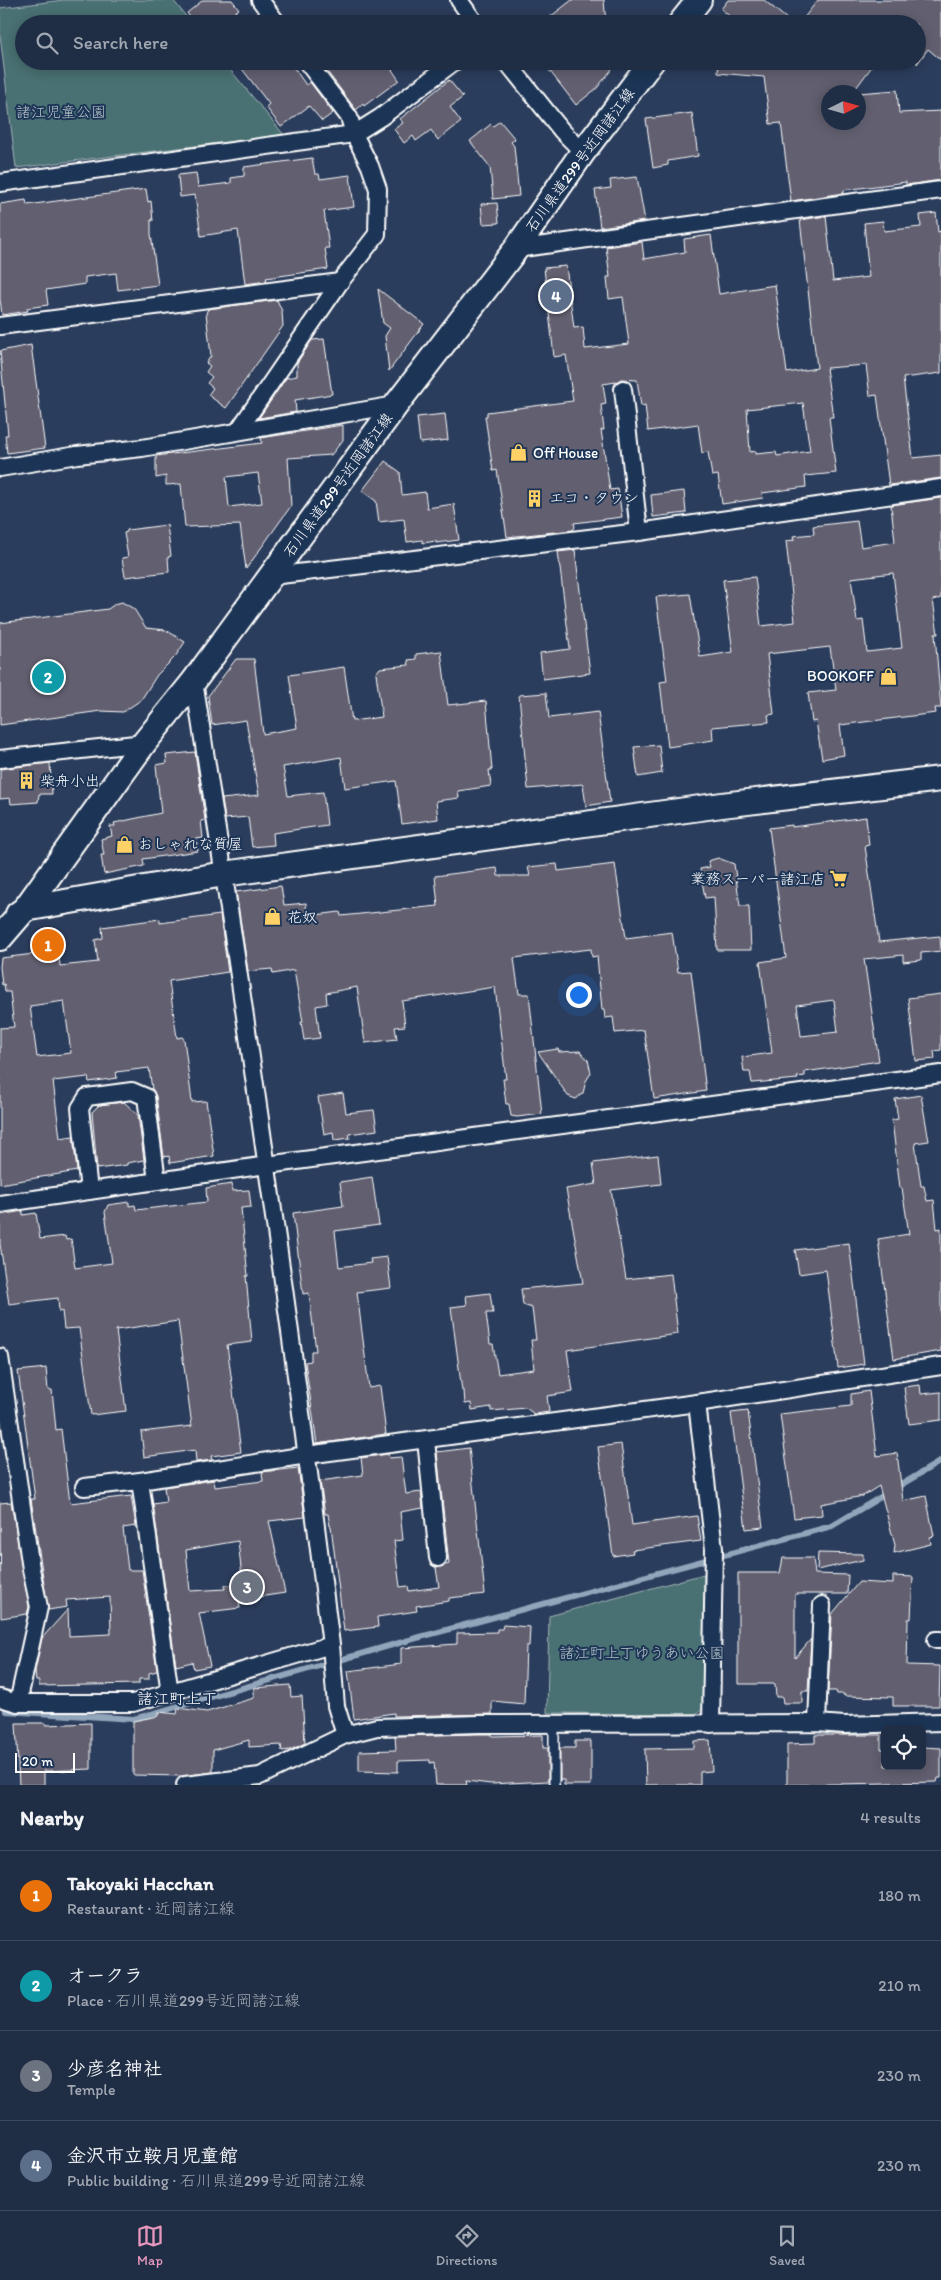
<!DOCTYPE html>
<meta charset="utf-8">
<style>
body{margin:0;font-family:Itim,"Klee One",sans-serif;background:#2d3a50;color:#f1f3f6}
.controls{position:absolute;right:15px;bottom:15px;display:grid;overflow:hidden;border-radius:8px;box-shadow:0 2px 12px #0003}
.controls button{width:45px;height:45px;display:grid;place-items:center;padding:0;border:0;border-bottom:1px solid #3d4a5e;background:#202e45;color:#f1f3f6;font:25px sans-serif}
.compass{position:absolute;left:821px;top:85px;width:45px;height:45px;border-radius:50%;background:#202e45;box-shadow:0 2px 12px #0003;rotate:85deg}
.scale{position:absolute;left:15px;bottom:12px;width:60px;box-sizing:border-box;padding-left:5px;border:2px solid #fff;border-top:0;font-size:14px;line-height:18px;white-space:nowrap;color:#fff;-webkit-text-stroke:4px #1d3557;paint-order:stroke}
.you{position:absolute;left:578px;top:994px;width:18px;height:18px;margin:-12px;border:4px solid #fff;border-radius:50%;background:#1a73e8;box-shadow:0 0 0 8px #1a73e833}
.badge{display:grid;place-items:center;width:32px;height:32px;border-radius:50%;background:#e797bd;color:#fff;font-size:16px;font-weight:700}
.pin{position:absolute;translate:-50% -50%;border:2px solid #fff;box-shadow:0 1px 5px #0006}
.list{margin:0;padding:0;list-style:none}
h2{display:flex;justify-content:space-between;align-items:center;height:65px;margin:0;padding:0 20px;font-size:21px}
h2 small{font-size:16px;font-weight:400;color:#a2a8b3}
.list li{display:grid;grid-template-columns:32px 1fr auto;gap:15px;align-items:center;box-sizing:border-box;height:90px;padding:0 20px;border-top:1px solid #3d4a5e}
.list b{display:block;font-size:19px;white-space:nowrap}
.list p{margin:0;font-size:16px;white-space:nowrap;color:#a2a8b3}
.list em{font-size:16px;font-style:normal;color:#a2a8b3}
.icon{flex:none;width:28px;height:28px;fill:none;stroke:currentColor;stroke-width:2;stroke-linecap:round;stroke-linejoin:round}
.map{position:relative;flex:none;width:941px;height:1785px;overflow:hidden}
.search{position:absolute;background:#202e45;box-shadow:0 2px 12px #0003;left:15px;right:15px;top:15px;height:55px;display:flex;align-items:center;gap:12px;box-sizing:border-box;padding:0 18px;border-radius:28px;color:#a2a8b3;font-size:19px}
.sheet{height:425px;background:#202e45}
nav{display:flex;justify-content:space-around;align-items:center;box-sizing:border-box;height:70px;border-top:1px solid #3d4a5e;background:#202e45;font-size:14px;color:#a2a8b3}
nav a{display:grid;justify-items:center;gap:2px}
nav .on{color:#e797bd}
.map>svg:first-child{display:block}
.green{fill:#4a6f72;stroke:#a4b7b8}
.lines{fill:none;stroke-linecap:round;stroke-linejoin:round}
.stream{stroke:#91a6bb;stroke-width:6}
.building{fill:#625e6f;stroke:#fff;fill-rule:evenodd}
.lane-casing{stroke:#fff;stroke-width:12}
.street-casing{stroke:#fff;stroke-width:20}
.secondary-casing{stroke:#fff;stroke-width:28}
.lane{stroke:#1d3557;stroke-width:9}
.street{stroke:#1d3557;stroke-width:16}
.secondary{stroke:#1d3557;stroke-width:24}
.labels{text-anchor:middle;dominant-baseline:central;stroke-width:4;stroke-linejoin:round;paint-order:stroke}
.park-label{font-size:15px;fill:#b7c5c7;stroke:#1d3557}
.street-label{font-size:15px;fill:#fff;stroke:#1d3557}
.poi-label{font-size:15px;fill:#fff;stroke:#1d3557;text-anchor:start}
.neighbourhood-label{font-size:16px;fill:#fff;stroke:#1d3557}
</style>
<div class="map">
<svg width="941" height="1785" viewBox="0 0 941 1785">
<rect width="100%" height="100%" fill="#2b3d5c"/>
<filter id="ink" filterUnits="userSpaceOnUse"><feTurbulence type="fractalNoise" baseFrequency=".02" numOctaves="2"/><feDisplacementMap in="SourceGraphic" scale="10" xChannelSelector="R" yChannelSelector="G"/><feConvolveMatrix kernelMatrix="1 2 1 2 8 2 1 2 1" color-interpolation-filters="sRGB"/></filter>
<g filter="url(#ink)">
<g class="green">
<path d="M63 0H173L192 24H24V61H223L284 135 16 168 0 35V8Z"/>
<path d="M704 1574V1707L696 1714 547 1713 549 1616Z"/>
</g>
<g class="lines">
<path class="stream" d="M6 1711 134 1719 413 1639 832 1526 941 1461"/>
</g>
<g class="building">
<path d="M203 0H232L239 9 232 14 239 24H195L187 13Z"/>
<path d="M572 0H604L606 24H541Z"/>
<path d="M728 0H764L793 24H739L721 9Z"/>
<path d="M818 0H941V60L928 49 917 64V24H799Z"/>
<path d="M236 61H289L306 85 310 82 333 113 322 121 309 106 281 127 266 107 269 104Z"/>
<path d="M337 61H386L399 80 364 106 363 104 356 110 326 70Z"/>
<path d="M542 61H603L612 69 597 88 576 105Z"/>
<path d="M719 61H876L853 92H828V122H858V93L897 90 899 113 941 111V180L906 185V182L844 190V193L791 201 781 123 770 124 764 77 718 73Z"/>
<path d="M449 80 463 97 450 107 461 122 438 140 431 130 416 141 413 136 404 143 394 129 403 123 400 119Z"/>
<path d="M692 113 698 156 668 161V165L653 168 646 119Z"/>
<path d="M500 121 515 139 511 142 514 146 519 196 493 199 490 167 470 141 491 124 493 126Z"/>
<path d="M312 158 315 174H319L320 179 350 175 354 207 324 211 329 248H325L328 269 266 278 267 281 245 284 238 230 201 236 195 195 180 197 178 175 196 173 198 187 231 183V178L244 176V167Z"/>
<path d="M637 177 645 221 600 227 595 190 611 188 610 180Z"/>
<path d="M146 189 148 202 151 201 153 221 151 220V234L158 285 118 290 116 273 85 277V284L46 290 48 305 27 308 28 311 2 315 0 299V204L26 200 27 205Z"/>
<path d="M497 203 499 223 483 224 481 204Z"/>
<path d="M936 213 938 232 941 231V373L903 378 913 458 941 455V478L889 485 877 395 870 396 866 365 826 368 833 417H829L836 473 805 476 806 487 762 493 763 498 722 504 718 475 712 476 708 452 702 453 698 424 648 431 645 405 641 406 637 380 621 379 616 382 603 384 606 404 601 405 604 430H601L610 490 618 489 622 517 574 523 575 527 573 530 507 537 497 470 493 471 485 416H487V412L573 401 566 355 554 357 544 268 566 266 574 328 583 327 585 349 629 344 623 297 609 299 607 277H610L606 247 642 242 644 259 685 252 684 239 711 235 719 294 775 285 787 373 817 368 800 220 826 216 833 281 869 277 864 223 883 221 884 231 921 227 920 215ZM803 403 810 451 777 456 776 452 756 454V451L750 452 747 409Z"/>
<path d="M378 289 424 324 389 371 385 336 390 328 383 323Z"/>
<path d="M277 300 282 311 283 326 226 408 208 395 213 388 207 383 212 377 206 372 210 366 206 363 211 356 206 313 208 309Z"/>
<path d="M324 339 332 394 295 400 296 412 259 418 286 378 297 376V363L312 340Z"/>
<path d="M31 345 45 448 7 453 5 435H8L0 351Z"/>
<path d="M445 414 448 440 420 443 417 417Z"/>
<path d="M343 425V440L331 455 288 458 291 506 246 569 240 525 185 527 181 484 166 485V476L156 478V456L262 443 261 438ZM258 473 262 503 229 507 226 477Z"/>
<path d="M385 461 400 472 402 495 425 492 427 508 454 504 459 540 436 543V541L423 543 422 540 407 542 404 519 379 522 376 501 362 491Z"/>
<path d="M684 491 686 513 653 517 651 495Z"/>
<path d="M941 498V598L933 600 938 634H935L941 708H935L936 713 840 725 844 755 822 759 816 721 812 722 808 693 836 690 830 647 767 654 774 714 768 715 769 722 712 727 713 740 668 747 660 682 667 681 656 597 690 594 700 657 733 652 723 580 755 577 761 626 795 622 786 541 794 540 793 536 814 534 813 526 857 521 861 547 895 542 891 505ZM893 573 902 648 867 652 863 620 857 621 851 578Z"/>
<path d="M167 525 171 556 168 557 169 572 125 577 122 558 128 557 124 533 127 532V530Z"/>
<path d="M575 550 590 673 543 679 540 653 570 649 558 552Z"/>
<path d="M122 602 134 609 146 628 166 630 185 642 175 657 157 675 141 700 123 712 101 711 0 725V623L108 609 115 604Z"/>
<path d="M441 651 448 705 486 701 492 770H489L491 786 458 791 459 798 436 801 438 819 402 824 396 781 345 788 341 757 283 767 288 796 323 792 327 825 273 833 274 845 252 847 248 817 225 819 222 799 259 795 246 720 212 725 208 696 236 659H254L263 734 297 728 289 675 344 667 352 721 382 717 376 673 380 668 409 665 408 660 416 659V654Z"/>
<path d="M546 693 549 718 598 712 610 802 586 806 583 784 528 789 519 695Z"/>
<path d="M659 745 662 773 638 777 634 747Z"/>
<path d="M195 752 205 820 201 821 203 838 196 839 198 851 143 859 144 866 104 874 101 855H104L101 839 112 836 110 826H115L114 823 161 813 156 765 167 763 166 755Z"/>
<path d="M50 763 52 794H39L38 802 11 804 10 798 0 799V769Z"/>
<path d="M866 817 869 845 865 846 879 942 940 936 941 951 921 953V960L903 962V955L864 959 879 1061 805 1072V1076L797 1077 798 1079 752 1083 750 1072H744L742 1057 772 1053 760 962 786 958 769 828 792 825V827ZM834 1000 838 1032 801 1036 797 1005Z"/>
<path d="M718 858 734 864 740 906H749L751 950H717L714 897 705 898 700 869 710 867 708 861Z"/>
<path d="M557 864 558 871 615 864 626 938 672 932 678 972 691 971 706 1091 654 1099 644 1030 615 1033 613 1017 605 1018 604 1010H602L597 956 592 957 591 949 514 958 519 994H529L542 1114 517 1117 511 1116 509 1104H506L503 1079H506L495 987 402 1001 405 1026 395 1027 397 1039 365 1043 357 987 326 993 327 1004 316 1006 320 1038 304 1040 301 1022H303L294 970 273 974 272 969 248 971 236 892 281 886 284 905 306 903 307 916 340 912 341 916 438 906 435 876 497 868 498 876H530L528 867Z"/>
<path d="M220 915 228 972 169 981 177 1038 182 1037 184 1039 192 1102 206 1101 214 1156 170 1163 169 1156 164 1157 156 1096 152 1089 149 1068 116 1072 117 1078 89 1082 88 1077 53 1081 60 1138 73 1136 77 1171 0 1184V1028L14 1027 10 992H5L4 984 2 985 0 967 1 958 34 954 33 939 57 935 60 966 98 962 95 940 103 938 102 927 160 919V923ZM64 1001 71 1053 37 1057 30 1006Z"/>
<path d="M941 994V1050L934 1051 935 1059 916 1061 908 998Z"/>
<path d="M558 1049 559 1052 580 1051 588 1060 591 1073 586 1081 583 1093 576 1099 568 1096 538 1052Z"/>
<path d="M343 1093 346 1113 374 1110 377 1130 349 1134 350 1138 334 1140 333 1132 324 1134 318 1097Z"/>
<path d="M921 1095 929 1141 915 1143 921 1186H924L927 1201 934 1200 937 1229 941 1228V1351L894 1359 878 1239 909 1234 902 1188H900L892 1120 898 1119 895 1099Z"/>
<path d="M124 1102 138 1115 144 1160 127 1163V1165L97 1169 92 1112 99 1105Z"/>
<path d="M658 1155 661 1184 611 1190 626 1279 671 1274 678 1334 567 1350 573 1392 547 1396 549 1412 534 1414 526 1408 491 1411V1407L472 1410 471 1403 465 1404 464 1391H462L451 1307 467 1305 466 1296 490 1293 493 1313H486L490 1344H493L498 1374 534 1369 531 1340H536L532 1308 523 1305 521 1289 583 1283 566 1189 596 1184 593 1163Z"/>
<path d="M372 1177 379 1225 335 1231 339 1267 371 1263 370 1259 387 1257 391 1288 357 1292 369 1388 380 1386 386 1434 317 1444 305 1362 311 1361V1351H316L309 1293 303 1294 293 1213 343 1206 340 1182Z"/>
<path d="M232 1184 233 1191 249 1190 251 1207 241 1208 248 1276H246L252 1342 227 1345 241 1452 211 1456 212 1460 196 1462 195 1450 144 1457 141 1432 192 1426 178 1321 116 1330 126 1411 91 1415 79 1328 64 1329 62 1311 59 1312 58 1298 9 1304 0 1244V1215L23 1211V1215L36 1213 40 1239 65 1236 66 1240 71 1239 75 1268 112 1263 105 1212 108 1205 129 1202V1206L135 1205 136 1210 207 1202 206 1188Z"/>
<path d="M849 1243 864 1364 838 1368 826 1270 799 1274 795 1250Z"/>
<path d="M46 1368 48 1390H52L56 1430 61 1429 70 1503 131 1496 136 1526 123 1528 128 1570H142L157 1671 149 1673V1679H139V1684L39 1686V1681H36L35 1671 42 1638 68 1609 69 1636 111 1634 110 1597 66 1600 67 1607 48 1610 31 1499H35L18 1371Z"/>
<path d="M920 1385 921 1394 941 1392V1420L909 1424 904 1387Z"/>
<path d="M869 1391 877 1456 897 1453 903 1501 926 1496 934 1536 930 1537 931 1544 894 1553 895 1545 879 1486 863 1496 821 1504 822 1515 794 1518 780 1414 851 1406V1394Z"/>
<path d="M748 1411 763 1527 746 1529 731 1413Z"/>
<path d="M621 1444 632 1525 697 1516 701 1541 632 1550 633 1553 613 1556 598 1447Z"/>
<path d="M469 1448 485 1594 449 1598V1601L416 1606 417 1611 377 1617 378 1627 344 1631 331 1526H330L328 1514H325L320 1481 363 1475 361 1458 388 1454 389 1458 401 1457 406 1494 421 1492 423 1508 400 1512 403 1540 394 1541 400 1587 408 1586 409 1591 439 1587 436 1568 449 1564 437 1452Z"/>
<path d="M298 1468 305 1517 269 1521 285 1593 239 1600 240 1608 199 1613 210 1666 194 1669 192 1662 176 1666 153 1504 166 1502 164 1487 214 1480 215 1487 263 1481 262 1472ZM238 1541 242 1577 239 1578 240 1584 224 1585 225 1589 190 1591 186 1550Z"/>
<path d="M11 1502 29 1607 27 1614 1 1618 0 1503Z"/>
<path d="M818 1553 863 1554V1560L817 1570Z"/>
<path d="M783 1558H813L815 1574 848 1575 847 1594H795V1658L811 1639 808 1691H802V1703H783L782 1697H776L775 1685 773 1684H738V1573H780Z"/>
<path d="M893 1576 913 1577 911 1619H908L907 1665 940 1666 939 1706H893V1697L844 1696V1694H837L836 1691H828L832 1614 859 1582 893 1584Z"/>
<path d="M503 1625 530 1627 529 1646H526L524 1704 492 1701V1714L394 1716V1713L354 1719 348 1671 401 1664V1648L457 1644V1633L497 1632V1629H502Z"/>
<path d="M290 1685 291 1697 302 1696 305 1743 290 1750 282 1751 281 1745 249 1747V1740L213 1750V1772L181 1776 133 1775V1721L159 1716V1712L177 1714 178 1708 207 1712 254 1698V1688Z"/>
<path d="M16 1723H46V1725L91 1723V1769L44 1771V1785H19Z"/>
<path d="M479 1734H492V1736L543 1735V1748H548V1781L491 1784 466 1781 467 1785H436L434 1762 430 1763V1760L398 1761V1772L359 1771V1751L396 1750 395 1736Z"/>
<path d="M815 1735H881V1749H885V1766H922V1747L941 1748V1778H938L937 1782 787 1785V1744L815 1743Z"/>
<path d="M710 1740 712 1771 700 1772V1785H646L645 1749 694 1748V1741Z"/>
<path d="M575 1741H591V1785H564V1780H560V1748H575Z"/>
</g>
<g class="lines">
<defs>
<path id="lane" d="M554 1724V1785"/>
<g id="street">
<path d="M260 0 278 24"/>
<path d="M459 0 476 24"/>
<path d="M506 61 562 131 583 152"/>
<path d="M0 183 354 134 381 117 455 61"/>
<path d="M516 249 941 190"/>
<path d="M0 326 340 282"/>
<path d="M623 389 639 532"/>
<path d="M238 431 340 282 377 234 378 189 370 166 354 134 349 117 306 61"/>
<path d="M0 468 77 455 142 448 396 405"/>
<path d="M272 576 639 532 941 488"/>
<path d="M0 759 144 743"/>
<path d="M89 1191 80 1108 87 1097 132 1091 146 1097 157 1181"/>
<path d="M0 1204 267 1165 941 1074"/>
<path d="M0 1357 31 1569 39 1607 18 1703"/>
<path d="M697 1403 714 1549 711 1724"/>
<path d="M426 1440 438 1558"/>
<path d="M140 1481 170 1693"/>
<path d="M84 1487 140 1481 307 1455 697 1403 941 1366"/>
<path d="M936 1640H941"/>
<path d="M331 1645 336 1706 345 1735"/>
<path d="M0 1698 18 1703H133L331 1645C291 1322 244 1001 194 681"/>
<path d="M817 1723 822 1605"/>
<path d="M185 1785 260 1776 345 1735 377 1727 479 1724 817 1723 844 1725 941 1722"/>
</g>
<g id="secondary">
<path d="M680 24 699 0"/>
<path d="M18 914 25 909 224 874 722 805 941 779"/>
<path d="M0 938 25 909 144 743 194 681 396 405 516 249 583 152 652 61"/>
</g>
</defs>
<use href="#lane" class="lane-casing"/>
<use href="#street" class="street-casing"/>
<use href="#secondary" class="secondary-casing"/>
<use href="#lane" class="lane"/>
<use href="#street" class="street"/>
<use href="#secondary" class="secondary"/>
</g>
</g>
<defs>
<symbol id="shop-bare" viewBox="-9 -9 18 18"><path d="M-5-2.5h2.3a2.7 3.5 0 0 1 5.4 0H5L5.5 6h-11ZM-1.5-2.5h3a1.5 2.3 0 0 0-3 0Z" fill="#ffd166" stroke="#1d3557" stroke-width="2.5" paint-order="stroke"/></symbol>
<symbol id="building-bare" viewBox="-9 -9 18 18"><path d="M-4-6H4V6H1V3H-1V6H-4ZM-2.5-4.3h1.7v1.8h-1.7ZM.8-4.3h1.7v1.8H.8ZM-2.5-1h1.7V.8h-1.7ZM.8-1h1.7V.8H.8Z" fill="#ffd166" stroke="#1d3557" stroke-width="2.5" paint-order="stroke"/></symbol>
<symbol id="supermarket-bare" viewBox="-9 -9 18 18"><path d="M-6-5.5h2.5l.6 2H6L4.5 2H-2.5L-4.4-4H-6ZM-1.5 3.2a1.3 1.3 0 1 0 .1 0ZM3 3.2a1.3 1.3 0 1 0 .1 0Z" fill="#ffd166" stroke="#1d3557" stroke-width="2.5" paint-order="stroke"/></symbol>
</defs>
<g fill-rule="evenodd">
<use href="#shop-bare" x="506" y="440" width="25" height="25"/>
<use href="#building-bare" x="522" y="486" width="25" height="25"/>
<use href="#shop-bare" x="876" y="664" width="25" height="25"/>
<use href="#building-bare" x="14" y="768" width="25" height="25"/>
<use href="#shop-bare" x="112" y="832" width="25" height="25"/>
<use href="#supermarket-bare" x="826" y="866" width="25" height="25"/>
<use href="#shop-bare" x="260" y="904" width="25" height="25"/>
</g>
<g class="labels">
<g class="park-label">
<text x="61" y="112">諸江児童公園</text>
<text x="642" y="1653">諸江町上丁ゆうあい公園</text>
</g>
<g class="street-label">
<text transform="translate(580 160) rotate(-54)">石川県道299号近岡諸江線</text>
<text transform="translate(338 485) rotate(-54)">石川県道299号近岡諸江線</text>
</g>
<g class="poi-label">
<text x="533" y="453">Off House</text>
<text x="549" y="498">エコ・タウン</text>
<text x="874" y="676" text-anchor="end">BOOKOFF</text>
<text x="40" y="781">柴舟小出</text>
<text x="138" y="844">おしゃれな質屋</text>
<text x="825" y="879" text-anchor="end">業務スーパー諸江店</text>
<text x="287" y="917">花奴</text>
</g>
<g class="neighbourhood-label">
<text x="177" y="1698">諸江町上丁</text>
</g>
</g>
</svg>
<div class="controls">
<button><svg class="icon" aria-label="locate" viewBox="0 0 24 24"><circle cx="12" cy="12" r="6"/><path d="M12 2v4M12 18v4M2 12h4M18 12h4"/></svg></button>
</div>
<svg class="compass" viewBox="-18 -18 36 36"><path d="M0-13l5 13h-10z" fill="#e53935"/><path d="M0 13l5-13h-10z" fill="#a2a8b3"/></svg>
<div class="scale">20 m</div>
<div class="you"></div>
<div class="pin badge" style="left:48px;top:945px;background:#e8710a">1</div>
<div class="pin badge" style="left:48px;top:677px;background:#0f9aa8">2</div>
<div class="pin badge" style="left:247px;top:1587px;background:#6b7280">3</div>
<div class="pin badge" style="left:556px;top:296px;background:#5c6f8a">4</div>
<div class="search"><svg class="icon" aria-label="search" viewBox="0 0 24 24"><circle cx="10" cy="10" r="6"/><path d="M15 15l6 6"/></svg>Search here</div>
</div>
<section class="sheet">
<h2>Nearby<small>4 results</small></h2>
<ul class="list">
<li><span class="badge" style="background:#e8710a">1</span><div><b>Takoyaki Hacchan</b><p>Restaurant · 近岡諸江線</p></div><em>180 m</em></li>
<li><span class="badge" style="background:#0f9aa8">2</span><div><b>オークラ</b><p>Place · 石川県道299号近岡諸江線</p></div><em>210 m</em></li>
<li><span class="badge" style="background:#6b7280">3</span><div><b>少彦名神社</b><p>Temple</p></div><em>230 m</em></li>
<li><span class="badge" style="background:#5c6f8a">4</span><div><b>金沢市立鞍月児童館</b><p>Public building · 石川県道299号近岡諸江線</p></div><em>230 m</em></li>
</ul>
</section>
<nav>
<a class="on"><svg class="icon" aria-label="map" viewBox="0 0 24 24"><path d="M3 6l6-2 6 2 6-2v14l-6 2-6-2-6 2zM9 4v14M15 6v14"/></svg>Map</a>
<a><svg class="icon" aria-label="directions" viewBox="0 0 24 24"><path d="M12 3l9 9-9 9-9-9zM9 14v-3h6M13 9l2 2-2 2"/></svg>Directions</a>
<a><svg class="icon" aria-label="saved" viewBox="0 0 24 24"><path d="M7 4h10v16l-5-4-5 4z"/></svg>Saved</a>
</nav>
